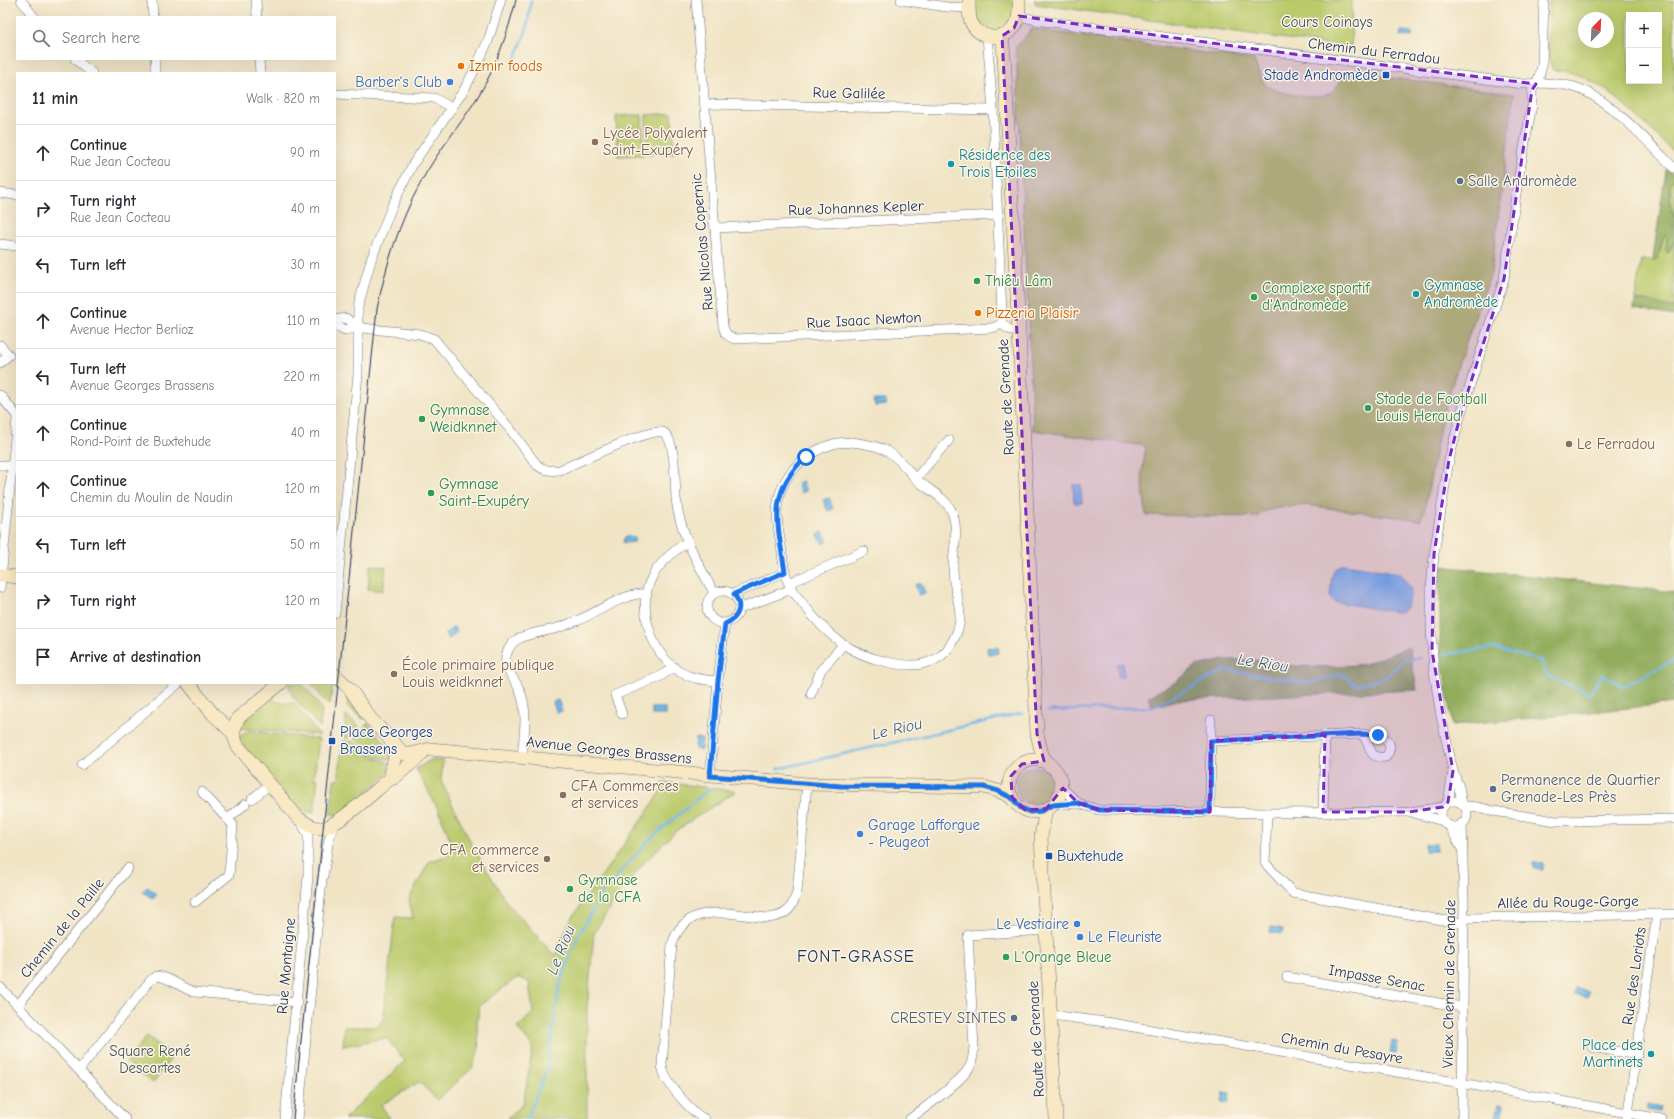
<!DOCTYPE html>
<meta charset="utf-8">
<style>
body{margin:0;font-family:"Comic Neue",sans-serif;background:#f2f2f3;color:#2b2b33}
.controls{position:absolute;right:12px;top:12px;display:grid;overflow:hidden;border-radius:0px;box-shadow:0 4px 16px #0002}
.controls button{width:36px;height:36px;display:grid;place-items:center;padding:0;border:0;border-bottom:1px solid #e1e1e2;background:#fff;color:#2b2b33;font:20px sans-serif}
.compass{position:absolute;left:1578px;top:12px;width:36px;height:36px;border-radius:50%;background:#fff;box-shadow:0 4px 16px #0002;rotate:24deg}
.stop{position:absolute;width:12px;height:12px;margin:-9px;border:3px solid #1a73e8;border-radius:50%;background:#fff}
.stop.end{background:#1a73e8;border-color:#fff;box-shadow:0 1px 4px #0008}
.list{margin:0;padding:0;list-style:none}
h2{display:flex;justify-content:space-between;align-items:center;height:52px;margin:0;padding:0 16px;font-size:17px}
h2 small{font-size:13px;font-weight:400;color:#7c7c81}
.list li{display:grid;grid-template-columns:26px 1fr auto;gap:12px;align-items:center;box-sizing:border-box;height:56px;padding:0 16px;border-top:1px solid #e1e1e2}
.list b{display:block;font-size:15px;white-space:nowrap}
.list p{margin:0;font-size:13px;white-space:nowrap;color:#7c7c81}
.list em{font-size:13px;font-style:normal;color:#7c7c81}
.icon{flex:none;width:22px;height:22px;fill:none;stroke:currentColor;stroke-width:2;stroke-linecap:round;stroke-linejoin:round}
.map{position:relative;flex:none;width:1674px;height:1119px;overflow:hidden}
.search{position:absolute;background:#fff;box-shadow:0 4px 16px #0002;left:16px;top:16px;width:320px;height:44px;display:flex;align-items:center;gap:10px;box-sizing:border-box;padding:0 14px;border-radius:0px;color:#7c7c81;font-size:15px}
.panel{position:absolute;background:#fff;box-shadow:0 4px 16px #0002;left:16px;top:72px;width:320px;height:612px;border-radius:0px}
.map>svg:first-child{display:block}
.green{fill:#bac96b;stroke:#6a7c64;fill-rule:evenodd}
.forest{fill:#93ad5f;stroke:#576e5e}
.water{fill:#6fbae8;stroke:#4574a3}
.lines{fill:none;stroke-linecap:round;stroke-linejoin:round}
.stream{stroke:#6fbae8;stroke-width:2.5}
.street-casing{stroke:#666e82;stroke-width:10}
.secondary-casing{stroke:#666e82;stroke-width:14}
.street{stroke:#fff;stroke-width:9}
.secondary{stroke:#f8e8c3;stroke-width:13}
.tram{stroke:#1b2f5e;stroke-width:1}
.route{stroke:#1a73e8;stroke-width:5}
.marked{fill:#7b2cbf;fill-opacity:0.2;stroke:#7b2cbf;stroke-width:3;stroke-dasharray:8 5;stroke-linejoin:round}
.food-dot{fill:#e8710a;stroke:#fcf5e5;stroke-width:1.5}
.transit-dot{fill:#1a4fb4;stroke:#fcf5e5;stroke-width:1.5}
.shop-dot{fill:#3f7fe0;stroke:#fcf5e5;stroke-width:1.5}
.education-dot{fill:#8d6e63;stroke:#fcf5e5;stroke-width:1.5}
.culture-dot{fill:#0f9aa8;stroke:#fcf5e5;stroke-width:1.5}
.service-dot{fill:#5c6f8a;stroke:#fcf5e5;stroke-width:1.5}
.leisure-dot{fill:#2e9e5b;stroke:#fcf5e5;stroke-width:1.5}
.labels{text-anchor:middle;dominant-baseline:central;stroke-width:3;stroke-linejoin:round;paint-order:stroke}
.park-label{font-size:15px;fill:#435661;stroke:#fcf5e5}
.street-label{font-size:15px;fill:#1b2f5e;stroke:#fcf5e5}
.food-label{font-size:15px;fill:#c56008;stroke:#fcf5e5;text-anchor:start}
.transit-label{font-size:15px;fill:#164399;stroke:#fcf5e5;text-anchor:start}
.shop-label{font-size:15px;fill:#366cbe;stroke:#fcf5e5;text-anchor:end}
.education-label{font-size:15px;fill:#785e54;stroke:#fcf5e5;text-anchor:start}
.culture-label{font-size:15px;fill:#0d838f;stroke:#fcf5e5;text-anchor:start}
.service-label{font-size:15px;fill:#4e5e75;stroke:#fcf5e5;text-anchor:start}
.leisure-label{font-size:15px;fill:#27864d;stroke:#fcf5e5;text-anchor:start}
.water-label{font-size:16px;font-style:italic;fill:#345987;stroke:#fcf5e5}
.quarter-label{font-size:17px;letter-spacing:1px;fill:#1b2f5e;stroke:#fcf5e5}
</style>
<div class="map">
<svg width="1674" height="1119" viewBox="0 0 1674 1119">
<rect width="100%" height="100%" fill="#fcf5e5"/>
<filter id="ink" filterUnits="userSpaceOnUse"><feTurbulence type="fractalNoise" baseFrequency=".025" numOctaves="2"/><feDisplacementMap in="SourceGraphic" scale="8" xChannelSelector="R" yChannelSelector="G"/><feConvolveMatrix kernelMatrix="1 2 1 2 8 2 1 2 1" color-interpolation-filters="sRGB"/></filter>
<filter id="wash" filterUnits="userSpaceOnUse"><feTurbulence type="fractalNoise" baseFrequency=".012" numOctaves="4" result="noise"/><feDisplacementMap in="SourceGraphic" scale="16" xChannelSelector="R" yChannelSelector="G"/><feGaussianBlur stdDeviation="0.9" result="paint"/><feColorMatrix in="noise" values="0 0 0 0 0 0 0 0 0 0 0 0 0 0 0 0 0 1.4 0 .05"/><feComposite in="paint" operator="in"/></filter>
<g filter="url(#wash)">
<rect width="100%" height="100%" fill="#f0e4c5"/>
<g class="green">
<path d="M973 0H1015L1014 20 999 32 983 29 976 20Z"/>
<path d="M1034 0H1352L1351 48 1036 4Z"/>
<path d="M1549 0H1674V152C1647 127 1609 84 1575 74 1568 71 1560 71 1553 70L1548 56ZM1629 15H1659V81H1629ZM1584 18H1608V42H1584Z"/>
<path d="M1032 29 1254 60C1257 68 1261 82 1268 87 1279 94 1322 101 1332 92 1338 87 1342 78 1347 72L1514 94 1491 273 1456 371 1441 422 1424 512 1420 520 1305 505 1273 509 1262 512 1258 517H1255L1146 515 1142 474 1146 446 1033 430 1016 47Z"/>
<path d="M672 113 674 153 647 154 646 115Z"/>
<path d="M642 115 644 155 618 156 616 116Z"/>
<path d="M1674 180V217L1670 205V183Z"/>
<path d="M1664 236 1667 238 1666 252 1669 253 1674 241V308L1661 306 1651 301 1635 300 1641 260H1657Z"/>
<path d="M370 565 386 567 383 591 368 589Z"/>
<path d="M288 683H302L321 708 322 710 320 727 293 697Z"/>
<path d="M311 683H333L330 704H327Z"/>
<path d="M270 697C277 704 285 704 294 703L319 735 239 728 241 723Z"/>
<path d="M348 698 364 718 362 719 347 706Z"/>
<path d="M346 715 359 726C354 732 353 738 344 738Z"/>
<path d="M368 723 386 744 391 760 376 757 354 738Z"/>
<path d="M248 731 319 739 314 779H318L314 812 297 811 243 745 239 737Z"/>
<path d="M343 741 354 742 372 757 391 764 386 776 339 815 330 814 334 780H338Z"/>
<path d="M430 760H443L441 781 473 847 506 901 555 956 569 922 659 795 662 782 736 791 693 819 675 832 642 865 611 906 594 933 587 1010V1119H508L509 1116 523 1104 533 1047 517 1028 533 1013 529 982 518 977 480 1005 477 1023 479 1049 472 1068 437 1100 419 1082 381 1105 390 1119H344L405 1061 386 1038 343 1046 344 1027H377L383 1020 395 917 413 918 409 899 429 862 455 852 439 811 416 769Z"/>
<circle cx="1035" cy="786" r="19"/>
<path d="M147 1036 173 1056 153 1083 126 1062Z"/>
</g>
<g class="forest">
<path d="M1666 170 1674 173V180L1670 183V205L1674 217V241L1669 253 1666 252 1667 238 1664 236 1657 260 1654 261 1653 258Z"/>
<path d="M1635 300 1651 301 1661 306 1674 308V316L1634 309Z"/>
<path d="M1440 566 1674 592V703L1555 716 1452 725 1440 646Z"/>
<path d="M1409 647 1417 690 1176 700 1153 707 1148 697 1176 682 1196 666 1224 660H1253L1295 666 1336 667 1365 664Z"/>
</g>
<g class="water">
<path d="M1401 31 1413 32 1412 37 1400 36Z"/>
<path d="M874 400H886V405L875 406Z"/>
<path d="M802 481 806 491 801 493 797 483Z"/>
<path d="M1073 485H1081L1082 503H1074Z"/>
<path d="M829 498 833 509 828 511 823 500Z"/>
<path d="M823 532 828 542 823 544 818 535Z"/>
<path d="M629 536 635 537 634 542 624 543 623 541 625 537Z"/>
<path d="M1344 564 1400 573 1411 589C1410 598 1409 605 1402 612H1395L1334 602 1331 599 1330 596C1332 583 1329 568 1344 564Z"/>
<path d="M921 583 925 593 919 595 915 585Z"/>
<path d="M454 627 457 632 449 639 445 634Z"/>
<path d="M998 647 999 653 988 654 987 648Z"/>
<path d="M1123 663 1124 676 1118 677 1117 664Z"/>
<path d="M558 700 562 711 557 713 553 702Z"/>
<rect x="652" y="708" width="13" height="7"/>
<path d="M696 738 702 739 701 750 695 749Z"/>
<rect x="1425" y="844" width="11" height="7"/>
<path d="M1533 863H1543V869L1533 868Z"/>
<path d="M147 887 157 894 153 899 143 892Z"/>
<path d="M1271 927 1283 929 1282 934 1270 932Z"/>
<path d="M1576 989 1589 991 1588 997 1575 995Z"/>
<path d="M1392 1041 1398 1042 1396 1054 1390 1053Z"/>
<path d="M1224 1092 1230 1093 1228 1104 1222 1102Z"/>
<path d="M1499 1104 1504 1105 1501 1119H1496Z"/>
<path d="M1648 1104 1661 1107 1660 1112 1647 1110Z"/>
</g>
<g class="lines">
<g class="stream">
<path d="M514 63 527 28 531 0"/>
<path d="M1444 654 1493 648 1542 661 1547 676 1590 693 1602 674 1623 686 1674 660"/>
<path d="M1048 711 1153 707 1225 670 1308 683 1343 674 1355 685 1386 678 1404 659 1420 658"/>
<path d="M777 769 1023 713"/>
<path d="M527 1119 547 1070 559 987 578 936 603 892 650 839 710 788"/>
</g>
</g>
</g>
<g filter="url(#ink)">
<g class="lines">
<defs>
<g id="street">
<path d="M21 0 34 17"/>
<path d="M152 0 153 17"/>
<path d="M256 0 257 17"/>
<path d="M696 0 723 326C725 334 727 336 735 339L992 328 1002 324"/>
<path d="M901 0 947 7 970 8"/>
<path d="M1019 16 1035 20 1523 84C1542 83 1562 82 1580 89 1612 102 1649 143 1674 168"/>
<path d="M987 36 993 110 1002 314V324L1008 329 1019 332"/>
<path d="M75 59 92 73"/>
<path d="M155 59V73"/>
<path d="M259 59 260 73"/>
<path d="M335 94 434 98 452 108"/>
<path d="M705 104 993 110"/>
<path d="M0 193 17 195"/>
<path d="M715 228 998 215"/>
<path d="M0 244 17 246"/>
<path d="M335 320 346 318 358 327 371 329 420 334 434 339 510 429 537 465C545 471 551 471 560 470 578 462 648 429 662 432 676 435 675 485 676 498 679 532 698 563 714 593"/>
<path d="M335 325 345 330 358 327"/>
<path d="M0 345 9 355 0 363"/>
<path d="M0 395 17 416"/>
<path d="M852 442C864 444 876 445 887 451 899 458 906 468 915 478 926 489 944 496 951 510 960 529 953 549 953 568 953 599 970 614 951 644 946 653 937 660 926 663 913 667 900 665 887 662 849 654 827 635 803 604 800 599 794 594 791 589 784 575 783 560 781 545 779 534 777 523 777 512 778 479 802 453 833 444 839 442 846 443 852 442Z"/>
<path d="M0 465 17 467"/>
<path d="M916 478 949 440"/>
<path d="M688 541C674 551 660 562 652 577 636 608 651 654 680 672 692 679 705 680 718 681"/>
<path d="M789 583 864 551"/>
<path d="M0 588 17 419"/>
<circle cx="723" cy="607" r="16"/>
<path d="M733 594 785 572"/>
<path d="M739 609 792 589"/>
<path d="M335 613 358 374V307L371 260 392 206 413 164 464 90 475 69 488 41 501 0"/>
<path d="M811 694 821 670 843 645"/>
<path d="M622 714 615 695 661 676 674 667"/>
<path d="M1211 741 1361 734C1375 735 1399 736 1386 757 1365 760 1373 742 1361 734"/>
<path d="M522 758C523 741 527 723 524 706 523 698 520 690 516 683 513 678 509 673 507 667 503 657 509 644 518 639 529 633 542 632 554 629 562 627 571 623 579 620 600 611 625 592 647 594"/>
<path d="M82 765 179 683"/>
<path d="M710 776 718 681 725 623"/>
<path d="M1060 786 1078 803 1099 810 1267 813 1409 812 1443 807"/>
<path d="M252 799 270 784"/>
<circle cx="1454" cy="814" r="13"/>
<path d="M1448 802 1453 772"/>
<path d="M1462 804 1459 787 1453 771 1441 716 1434 672 1431 630V589L1434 554 1449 460 1461 413 1504 279 1518 180 1532 105V90L1539 78 1542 65 1544 0"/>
<path d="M1052 805 1078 803"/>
<path d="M1464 806 1478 807 1494 811 1556 821 1674 819"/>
<path d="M1210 812 1211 720"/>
<path d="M1323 812 1325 735"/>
<path d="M1267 813 1265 863 1293 893 1458 923 1469 918 1674 914"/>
<path d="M1414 813 1443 821"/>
<path d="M228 819 245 804"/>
<path d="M1449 825 1462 849"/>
<path d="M195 902 229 875 233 825 202 792"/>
<path d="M1287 977 1462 1007"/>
<path d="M0 987 125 1119"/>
<path d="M18 1005 128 868"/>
<path d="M1051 1015 1105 1022 1461 1083 1661 1119"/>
<path d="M1592 1047 1637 1055"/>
<path d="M79 1070 150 981 156 976C169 976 182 989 195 992L297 1002"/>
<path d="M285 1119 308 877V834L300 821"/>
<path d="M298 1119 322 879C328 859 325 840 336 822"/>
<path d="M705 1119C694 1115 668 1085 664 1073 663 1070 662 1067 662 1064L672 945C685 899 733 915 768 918 787 916 792 909 797 892L807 784"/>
<path d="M910 1119C924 1108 964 1080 970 1066 973 1060 973 1054 974 1048L968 935 1047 930"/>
<path d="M1462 1119 1464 900 1462 823"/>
<path d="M1627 1119 1657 914"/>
</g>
<g id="secondary">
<path d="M969 0C969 6 969 13 970 19 976 40 1006 44 1016 24 1020 17 1019 8 1019 0"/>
<path d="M1002 36 1004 55 1019 332 1037 734 1042 754 1048 765"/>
<path d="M0 575 17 577"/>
<path d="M335 675 350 689 370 718 404 754C412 755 421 751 430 749L807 784 984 787 998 791 1012 797"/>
<path d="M188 683 213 714 233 733"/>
<path d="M281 683 238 718 233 733 237 745 298 818C306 823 313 829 323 828 338 826 377 789 390 779L394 778 421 755 423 751"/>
<circle cx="1035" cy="786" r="26"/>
<path d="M390 779 395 755 391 742"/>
<path d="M1046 809 1041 837 1056 1119"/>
</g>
</defs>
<use href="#street" class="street-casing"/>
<use href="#secondary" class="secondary-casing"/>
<use href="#street" class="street"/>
<use href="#secondary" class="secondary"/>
<path class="tram" d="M293 1119 377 309C386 265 399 223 420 184 436 153 459 127 477 98 496 68 507 35 516 0"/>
</g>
</g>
<g class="lines" filter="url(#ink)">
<path class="route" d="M806 457C766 493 778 525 785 572L734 594C743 606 739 618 725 624L718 681 710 776 841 786 984 787 998 791 1012 798 1021 808 1030 812 1041 811 1052 805 1078 803 1099 810 1210 812 1211 741 1361 734 1378 735"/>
</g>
<path class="marked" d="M1019 16 1262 50 1536 84 1532 90 1504 279 1461 413 1449 460 1434 554 1432 651 1453 771 1448 802 1443 807 1409 812H1323L1325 735 1211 741 1210 812 1099 810 1078 803 1063 788 1046 809 1025 810 1012 797 1011 776 1022 764 1044 761 1037 734 1002 36 1014 28Z"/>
<g class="food-dot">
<circle cx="461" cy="66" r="4"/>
<circle cx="978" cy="313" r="4"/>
</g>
<g class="transit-dot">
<rect x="1382" y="71" width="8" height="8" rx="2"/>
<rect x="328" y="737" width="8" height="8" rx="2"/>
<rect x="1045" y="852" width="8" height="8" rx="2"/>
</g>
<g class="shop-dot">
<circle cx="450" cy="82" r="4"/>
<circle cx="860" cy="834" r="4"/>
<circle cx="1077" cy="924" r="4"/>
<circle cx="1080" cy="937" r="4"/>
</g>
<g class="education-dot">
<circle cx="595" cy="142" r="4"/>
<circle cx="1569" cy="444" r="4"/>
<circle cx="394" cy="674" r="4"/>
<circle cx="563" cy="795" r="4"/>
<circle cx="547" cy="859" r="4"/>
</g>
<g class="culture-dot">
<circle cx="951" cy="164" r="4"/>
<circle cx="1416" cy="294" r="4"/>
<circle cx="1651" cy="1054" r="4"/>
</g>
<g class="service-dot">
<circle cx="1460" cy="181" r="4"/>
<circle cx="1493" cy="789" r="4"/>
<circle cx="1014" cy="1018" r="4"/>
</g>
<g class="leisure-dot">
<circle cx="977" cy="281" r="4"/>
<circle cx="1254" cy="297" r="4"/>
<circle cx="1368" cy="408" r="4"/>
<circle cx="422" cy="419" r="4"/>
<circle cx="431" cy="493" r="4"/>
<circle cx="570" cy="889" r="4"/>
<circle cx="1006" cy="957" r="4"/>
</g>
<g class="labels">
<g class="park-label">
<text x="1327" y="22">Cours Coinays</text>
<text x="150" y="1051">Square René<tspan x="150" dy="17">Descartes</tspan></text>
</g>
<g class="street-label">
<text transform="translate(1374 51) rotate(7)">Chemin du Ferradou</text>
<text transform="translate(849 93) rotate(1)">Rue Galilée</text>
<text transform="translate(856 208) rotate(-2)">Rue Johannes Kepler</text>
<text transform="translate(702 242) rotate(-95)">Rue Nicolas Copernic</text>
<text transform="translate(864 320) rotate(-3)">Rue Isaac Newton</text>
<text transform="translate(1006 397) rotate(-93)">Route de Grenade</text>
<text transform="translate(609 750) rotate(6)">Avenue Georges Brassens</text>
<text transform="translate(1568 902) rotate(-1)">Allée du Rouge-Gorge</text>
<text transform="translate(62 928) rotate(-51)">Chemin de la Paille</text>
<text transform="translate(286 966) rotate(-85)">Rue Montaigne</text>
<text transform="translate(1634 976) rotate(-82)">Rue des Loriots</text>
<text transform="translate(1377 978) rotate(10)">Impasse Senac</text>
<text transform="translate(1449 984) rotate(-89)">Vieux Chemin de Grenade</text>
<text transform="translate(1036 1039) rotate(-93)">Route de Grenade</text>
<text transform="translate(1342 1048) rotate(10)">Chemin du Pesayre</text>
</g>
<g class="food-label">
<text x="469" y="66">Izmir foods</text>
<text x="986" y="313">Pizzeria Plaisir</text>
</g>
<g class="transit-label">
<text x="1378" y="75" text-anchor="end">Stade Andromède</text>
<text x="340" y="732">Place Georges<tspan x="340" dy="17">Brassens</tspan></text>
<text x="1057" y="856">Buxtehude</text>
</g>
<g class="shop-label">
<text x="442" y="82">Barber's Club</text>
<text x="868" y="825" text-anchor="start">Garage Lafforgue<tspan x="868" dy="17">- Peugeot</tspan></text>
<text x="1069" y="924">Le Vestiaire</text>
<text x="1088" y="937" text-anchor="start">Le Fleuriste</text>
</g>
<g class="education-label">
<text x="603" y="133">Lycée Polyvalent<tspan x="603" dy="17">Saint-Exupéry</tspan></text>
<text x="1577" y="444">Le Ferradou</text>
<text x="402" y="665">École primaire publique<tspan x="402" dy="17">Louis weidknnet</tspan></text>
<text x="571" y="786">CFA Commerces<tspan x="571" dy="17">et services</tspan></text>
<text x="539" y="850" text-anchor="end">CFA commerce<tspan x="539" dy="17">et services</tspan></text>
</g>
<g class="culture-label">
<text x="959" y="155">Résidence des<tspan x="959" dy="17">Trois Etoiles</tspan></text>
<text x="1424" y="285">Gymnase<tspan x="1424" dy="17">Andromède</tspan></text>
<text x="1643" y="1045" text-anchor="end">Place des<tspan x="1643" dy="17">Martinets</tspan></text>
</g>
<g class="service-label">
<text x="1468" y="181">Salle Andromède</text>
<text x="1501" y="780">Permanence de Quartier<tspan x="1501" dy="17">Grenade-Les Près</tspan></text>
<text x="1006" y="1018" text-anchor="end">CRESTEY SINTES</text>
</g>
<g class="leisure-label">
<text x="985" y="281">Thiêu Lâm</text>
<text x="1262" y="288">Complexe sportif<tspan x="1262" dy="17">d'Andromède</tspan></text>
<text x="1376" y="399">Stade de Football<tspan x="1376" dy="17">Louis Heraud</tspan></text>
<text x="430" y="410">Gymnase<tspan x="430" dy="17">Weidknnet</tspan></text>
<text x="439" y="484">Gymnase<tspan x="439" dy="17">Saint-Exupéry</tspan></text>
<text x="578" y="880">Gymnase<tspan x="578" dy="17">de la CFA</tspan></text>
<text x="1014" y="957">L'Orange Bleue</text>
</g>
<g class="water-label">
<text transform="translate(1263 663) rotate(9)">Le Riou</text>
<text transform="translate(897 729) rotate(-13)">Le Riou</text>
<text transform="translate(561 950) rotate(-68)">Le Riou</text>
</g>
<g class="quarter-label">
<text x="856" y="956">FONT-GRASSE</text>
</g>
</g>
</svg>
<div class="controls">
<button>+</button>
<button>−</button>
</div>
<svg class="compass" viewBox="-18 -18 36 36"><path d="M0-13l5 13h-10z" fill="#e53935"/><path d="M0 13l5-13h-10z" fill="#7c7c81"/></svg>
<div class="stop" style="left:806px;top:457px"></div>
<div class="stop end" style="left:1378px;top:735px"></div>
<div class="search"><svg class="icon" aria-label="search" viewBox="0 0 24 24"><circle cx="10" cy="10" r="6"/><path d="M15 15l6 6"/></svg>Search here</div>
<section class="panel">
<h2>11 min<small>Walk · 820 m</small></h2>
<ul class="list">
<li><svg class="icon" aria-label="ahead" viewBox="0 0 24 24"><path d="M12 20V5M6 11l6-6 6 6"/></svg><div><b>Continue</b><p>Rue Jean Cocteau</p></div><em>90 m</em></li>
<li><svg class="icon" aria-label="right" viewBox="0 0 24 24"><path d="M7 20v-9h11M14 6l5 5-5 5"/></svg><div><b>Turn right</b><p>Rue Jean Cocteau</p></div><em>40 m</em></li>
<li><svg class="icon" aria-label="left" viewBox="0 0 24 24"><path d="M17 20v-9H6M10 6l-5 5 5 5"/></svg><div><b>Turn left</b></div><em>30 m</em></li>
<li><svg class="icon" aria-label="ahead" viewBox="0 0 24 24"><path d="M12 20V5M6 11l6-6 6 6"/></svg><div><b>Continue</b><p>Avenue Hector Berlioz</p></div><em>110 m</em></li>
<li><svg class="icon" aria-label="left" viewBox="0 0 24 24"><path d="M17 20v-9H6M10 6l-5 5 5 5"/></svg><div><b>Turn left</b><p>Avenue Georges Brassens</p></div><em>220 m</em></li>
<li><svg class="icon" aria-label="ahead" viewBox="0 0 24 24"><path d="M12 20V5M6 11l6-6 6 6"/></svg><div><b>Continue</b><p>Rond-Point de Buxtehude</p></div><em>40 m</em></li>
<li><svg class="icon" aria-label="ahead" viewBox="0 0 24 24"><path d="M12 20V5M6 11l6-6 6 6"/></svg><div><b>Continue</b><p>Chemin du Moulin de Naudin</p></div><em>120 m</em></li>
<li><svg class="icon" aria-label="left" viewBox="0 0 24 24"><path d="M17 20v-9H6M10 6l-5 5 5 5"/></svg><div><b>Turn left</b></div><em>50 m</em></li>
<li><svg class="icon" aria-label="right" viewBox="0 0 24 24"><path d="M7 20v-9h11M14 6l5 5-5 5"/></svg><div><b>Turn right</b></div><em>120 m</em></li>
<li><svg class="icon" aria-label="arrive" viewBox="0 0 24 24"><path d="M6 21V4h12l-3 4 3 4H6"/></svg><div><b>Arrive at destination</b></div></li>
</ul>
</section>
</div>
